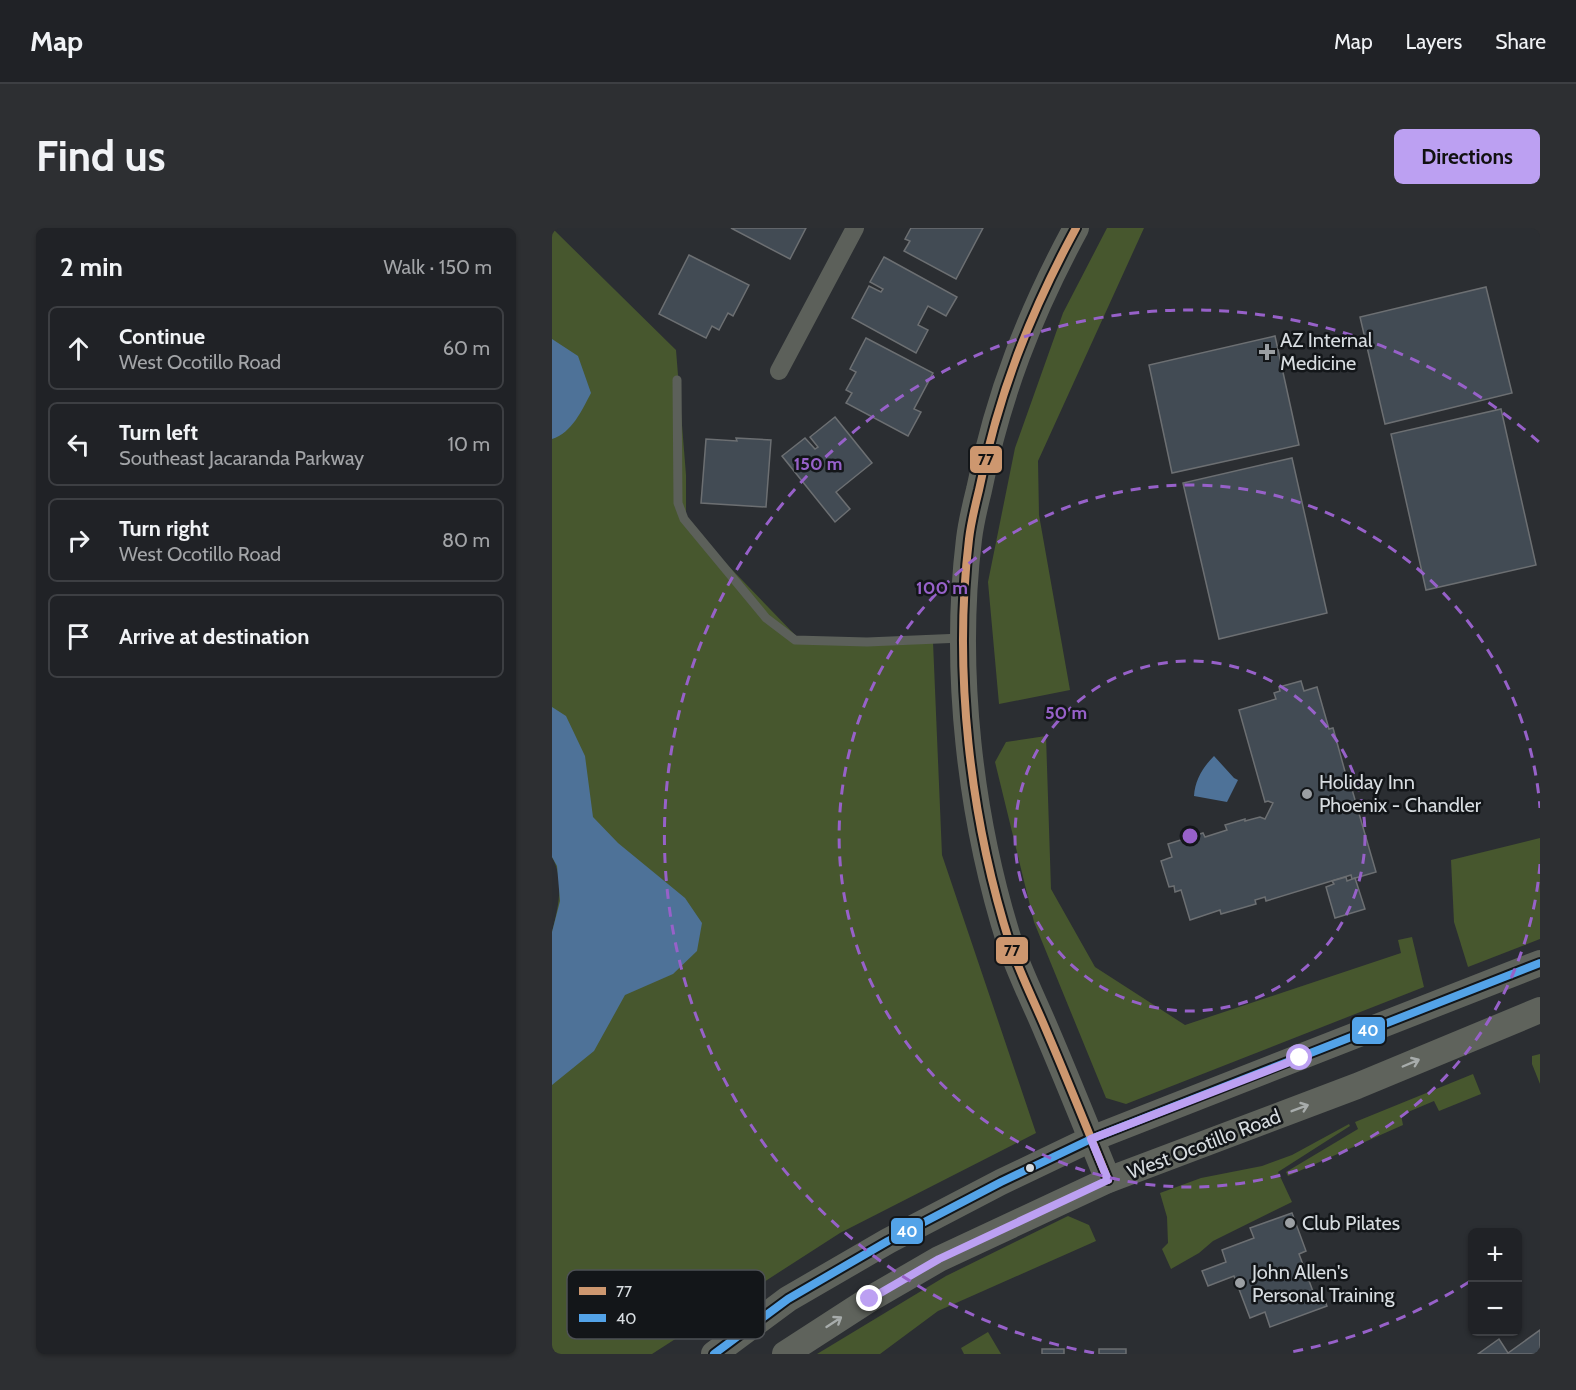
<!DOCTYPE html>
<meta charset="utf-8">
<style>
body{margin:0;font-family:Cabin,sans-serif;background:#2d2f32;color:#f1f3f6}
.controls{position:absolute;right:18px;bottom:18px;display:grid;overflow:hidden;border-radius:9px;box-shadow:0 2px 4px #0004}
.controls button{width:54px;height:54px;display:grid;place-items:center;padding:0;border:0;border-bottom:2px solid #3d3f43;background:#202226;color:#f1f3f6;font:30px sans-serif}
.stop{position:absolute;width:18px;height:18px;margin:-14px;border:4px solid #bca0f2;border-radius:50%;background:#fff}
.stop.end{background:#bca0f2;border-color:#fff;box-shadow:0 2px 6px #0008}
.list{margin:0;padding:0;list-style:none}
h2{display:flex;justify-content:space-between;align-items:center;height:78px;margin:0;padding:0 24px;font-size:26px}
h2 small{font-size:20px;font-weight:400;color:#a2a4a7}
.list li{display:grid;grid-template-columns:39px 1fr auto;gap:18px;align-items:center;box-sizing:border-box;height:84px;margin:0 12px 12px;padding:0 12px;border:2px solid #3d3f43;border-radius:9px}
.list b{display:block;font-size:22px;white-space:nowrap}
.list p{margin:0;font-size:20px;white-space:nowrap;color:#a2a4a7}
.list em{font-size:20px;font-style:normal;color:#a2a4a7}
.icon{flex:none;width:33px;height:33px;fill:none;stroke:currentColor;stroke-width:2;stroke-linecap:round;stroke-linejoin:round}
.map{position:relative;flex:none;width:988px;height:1126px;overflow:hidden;border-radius:9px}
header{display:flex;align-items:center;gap:36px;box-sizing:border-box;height:84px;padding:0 30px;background:#202226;border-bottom:2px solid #3d3f43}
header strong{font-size:28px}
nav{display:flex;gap:33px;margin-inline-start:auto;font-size:21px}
.intro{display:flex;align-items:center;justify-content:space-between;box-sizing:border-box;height:144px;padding:0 36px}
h1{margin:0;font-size:42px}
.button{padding:15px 27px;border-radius:9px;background:#bca0f2;color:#111;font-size:21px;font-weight:700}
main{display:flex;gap:36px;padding:0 36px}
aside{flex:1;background:#202226;border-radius:9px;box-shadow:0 2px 4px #0004}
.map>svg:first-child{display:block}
.green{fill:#47572e}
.water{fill:#4e7298}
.building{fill:#424b54;stroke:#6c6f72;stroke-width:1.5}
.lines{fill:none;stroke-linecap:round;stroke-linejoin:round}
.lane{stroke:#5c605a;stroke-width:9}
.street{stroke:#5c605a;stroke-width:18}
.secondary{stroke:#5f635c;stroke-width:26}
.bus-1-casing{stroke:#131619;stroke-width:12}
.bus-2-casing{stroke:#131619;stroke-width:12}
.bus-1{stroke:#cd976f;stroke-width:8}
.bus-2{stroke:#53a3e8;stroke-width:8}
.oneway{stroke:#a7acab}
.route{stroke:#bca0f2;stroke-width:8}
.ring{fill:none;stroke:#9761c9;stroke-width:3;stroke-dasharray:10 8}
.poi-dot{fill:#9b9fa3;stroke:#131619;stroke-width:2}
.bus-dot{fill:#d7dce0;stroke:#131619;stroke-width:2}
.labels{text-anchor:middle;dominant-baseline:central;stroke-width:5;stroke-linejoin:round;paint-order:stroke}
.poi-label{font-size:20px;fill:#d7dce0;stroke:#131619;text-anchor:start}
.street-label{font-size:20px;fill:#d7dce0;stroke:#131619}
.key{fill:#131619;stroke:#4e5155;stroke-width:1.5}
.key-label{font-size:16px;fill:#d7dce0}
.centre{fill:#9761c9;stroke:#131619;stroke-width:3}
.ring-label{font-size:18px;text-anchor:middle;font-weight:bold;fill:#9761c9;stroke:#131619;stroke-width:5;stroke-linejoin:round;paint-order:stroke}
.line-badge{stroke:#131619;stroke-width:2}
.badge-label{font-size:16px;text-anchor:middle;font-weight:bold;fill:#fff}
.pale-badge-label{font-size:16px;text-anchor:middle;font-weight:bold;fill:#111}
</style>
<header>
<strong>Map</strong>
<nav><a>Map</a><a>Layers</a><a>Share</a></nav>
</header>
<div class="intro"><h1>Find us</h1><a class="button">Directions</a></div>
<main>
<aside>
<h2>2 min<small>Walk · 150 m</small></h2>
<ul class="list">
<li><svg class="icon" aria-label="ahead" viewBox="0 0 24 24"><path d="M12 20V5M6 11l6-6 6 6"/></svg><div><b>Continue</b><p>West Ocotillo Road</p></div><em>60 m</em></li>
<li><svg class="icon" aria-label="left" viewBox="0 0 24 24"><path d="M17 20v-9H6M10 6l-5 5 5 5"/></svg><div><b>Turn left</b><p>Southeast Jacaranda Parkway</p></div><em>10 m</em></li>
<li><svg class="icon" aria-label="right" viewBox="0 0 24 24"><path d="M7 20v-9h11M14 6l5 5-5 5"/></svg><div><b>Turn right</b><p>West Ocotillo Road</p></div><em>80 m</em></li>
<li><svg class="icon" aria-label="arrive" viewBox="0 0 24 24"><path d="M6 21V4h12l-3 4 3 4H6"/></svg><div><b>Arrive at destination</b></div></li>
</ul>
</aside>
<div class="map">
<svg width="988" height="1126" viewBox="0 0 988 1126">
<rect width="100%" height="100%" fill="#2b2e32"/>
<g class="green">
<path d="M0 0 124 122 134 247V294L245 409 381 414 390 627 484 905 288 1005 100 1126H0V704C6 680 13 653 0 629Z"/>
<path d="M555 0H592L486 233 487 287 518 462 447 476 436 354 463 220 511 85Z"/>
<path d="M494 508 499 661 543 739 633 797 849 725 846 712 860 709 872 759 574 876 554 870 482 694 443 534 454 514Z"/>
<path d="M988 610V711L916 739 902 694 899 632Z"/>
<path d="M988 826V856L980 836V828Z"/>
<path d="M921 846 929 866 887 883 882 873 849 887 851 897 736 948 734 944 806 901 803 894Z"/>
<path d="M797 896 798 898 726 944 740 974 661 1013 647 1025 619 1041 610 1021 616 1015 615 989 608 965 649 950 710 938 740 927Z"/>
<path d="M516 988 537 997 544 1013 386 1083 328 1126H265L394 1048Z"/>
<path d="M436 1104 449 1126H412L409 1120Z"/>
</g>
<g class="water">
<path d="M0 111 26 128 39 165C30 182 20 205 0 211Z"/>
<path d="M0 479 14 488 33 528 41 589 66 615 133 670 150 695 145 723 121 746 73 767 42 823 0 857V704L8 673 5 638 0 629Z"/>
<path d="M662 528 682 550 686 552 675 574 642 568C643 552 651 539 662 528Z"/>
</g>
<g class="building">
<path d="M179 0H254L238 31Z"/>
<path d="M359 0H431L404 51 352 23 358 13 353 11Z"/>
<path d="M137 27 197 57 181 88 176 85 167 102 160 98 154 110 107 86Z"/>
<path d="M332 29 405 69 394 88 376 78 366 97 376 102 364 125 300 90 317 58 329 64 331 61 318 54Z"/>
<path d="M934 59 960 165 833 196 808 89Z"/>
<path d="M723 108 747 217 620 245 597 137Z"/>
<path d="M314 110 381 145 362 181 369 184 356 208 294 175 300 165 294 162 304 144 298 141Z"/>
<path d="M949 181 984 337 874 362 839 206Z"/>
<path d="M283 189 320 235 284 264 298 281 283 294 230 228 253 210 263 221 266 219 258 209Z"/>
<path d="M184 210 219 212 214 279 149 275 154 211 185 213Z"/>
<path d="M740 230 775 385 667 411 631 255Z"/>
<path d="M749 453 752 463 765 459 777 501 781 500 797 558H799L824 644 800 651 799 647 714 673 713 669 703 672 704 676 669 686 668 682 638 692 629 662 623 664 622 658 617 659 609 633 620 629 616 616 651 605 653 609 675 602 673 597 693 591V593L708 589 713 591 721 575 716 573 713 574 687 482 724 471 722 465 728 463 727 459Z"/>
<path d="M794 649 795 653 803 650 813 681 783 690 774 659 782 656 780 653Z"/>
<path d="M740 985 754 1023 747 1026 762 1066 769 1063 775 1078 718 1099 713 1084 698 1090 682 1048 656 1058 650 1043 674 1034 670 1022 702 1010 698 1000Z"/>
<path d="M988 1102V1126H926L947 1111 956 1125Z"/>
<rect x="490" y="1121" width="22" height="5"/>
<rect x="547" y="1121" width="27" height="5"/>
</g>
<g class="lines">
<path class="lane" d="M125 152 126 275 132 291 214 390 243 412 315 414 410 410"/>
<path class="street" d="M227 143 303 0"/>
<g class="secondary">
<path d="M524 0C478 85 446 167 427 262 423 278 419 294 417 311 401 443 418 590 458 716 468 746 483 775 495 804 516 853 536 903 556 952"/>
<path d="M162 1126 236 1071 336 1013 449 954 539 911 988 735"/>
<path d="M233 1126 318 1071 387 1031 556 952 805 858 988 782"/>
</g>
<defs>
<path id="bus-1" d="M524 0C478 85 446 167 427 262 423 278 419 294 417 311 401 443 418 590 458 716 468 746 483 775 495 804 516 853 536 903 556 952"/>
<path id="bus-2" d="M162 1126 236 1071 336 1013 449 954 539 911 988 735"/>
</defs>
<use href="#bus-1" class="bus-1-casing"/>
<use href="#bus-2" class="bus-2-casing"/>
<use href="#bus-1" class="bus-1"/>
<use href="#bus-2" class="bus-2"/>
</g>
<defs><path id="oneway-shaft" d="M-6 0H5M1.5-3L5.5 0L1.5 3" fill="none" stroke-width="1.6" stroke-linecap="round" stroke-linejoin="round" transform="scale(1.5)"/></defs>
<g class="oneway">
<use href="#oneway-shaft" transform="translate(859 835) rotate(-23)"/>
<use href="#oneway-shaft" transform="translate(748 880) rotate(-21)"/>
<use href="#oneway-shaft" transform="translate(282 1094) rotate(-33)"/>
</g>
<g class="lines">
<path class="route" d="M318 1071 387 1031 556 952 539 911 748 830"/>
</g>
<g class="ring">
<circle cx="638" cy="608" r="175"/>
<path d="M988 636A351 351 0 1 1 988 580"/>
<path d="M917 1054A526 526 0 0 1 734 1125M542 1125A526 526 0 1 1 987 214"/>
</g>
<g class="poi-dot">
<path d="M712 115h6v6h6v6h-6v6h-6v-6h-6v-6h6z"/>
<circle cx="755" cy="566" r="6"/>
<circle cx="738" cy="995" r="6"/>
<circle cx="688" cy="1055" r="6"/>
</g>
<circle class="bus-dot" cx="478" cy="940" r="5"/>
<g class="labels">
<g class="poi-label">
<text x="728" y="112">AZ Internal<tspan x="728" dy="23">Medicine</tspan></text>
<text x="767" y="554">Holiday Inn<tspan x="767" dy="23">Phoenix - Chandler</tspan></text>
<text x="750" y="995">Club Pilates</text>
<text x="700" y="1044">John Allen's<tspan x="700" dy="23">Personal Training</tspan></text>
</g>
<g class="street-label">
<text transform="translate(652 916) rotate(-21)">West Ocotillo Road</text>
</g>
</g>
<rect x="15" y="1042" width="198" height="69" rx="9" class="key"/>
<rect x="27" y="1059" width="27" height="8" fill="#cd976f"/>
<rect x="27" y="1086" width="27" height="8" fill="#53a3e8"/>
<g class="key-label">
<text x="64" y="1069">77</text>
<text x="64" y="1096">40</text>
</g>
<circle cx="638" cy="608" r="9" class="centre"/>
<g class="ring-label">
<text x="266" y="242">150 m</text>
<text x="390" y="366">100 m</text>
<text x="514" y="491">50 m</text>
</g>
<g class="line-badge">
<rect x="417" y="217" width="34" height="29" rx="6" fill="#cd976f"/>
<rect x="443" y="708" width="34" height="29" rx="6" fill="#cd976f"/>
<rect x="799" y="788" width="35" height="29" rx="6" fill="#53a3e8"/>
<rect x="338" y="989" width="34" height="28" rx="6" fill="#53a3e8"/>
</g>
<g class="badge-label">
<text x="816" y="808">40</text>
<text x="355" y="1009">40</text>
</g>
<g class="pale-badge-label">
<text x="434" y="237">77</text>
<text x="460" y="728">77</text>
</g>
</svg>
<div class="controls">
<button>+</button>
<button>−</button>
</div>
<div class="stop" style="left:748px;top:830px"></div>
<div class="stop end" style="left:318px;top:1071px"></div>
</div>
</main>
